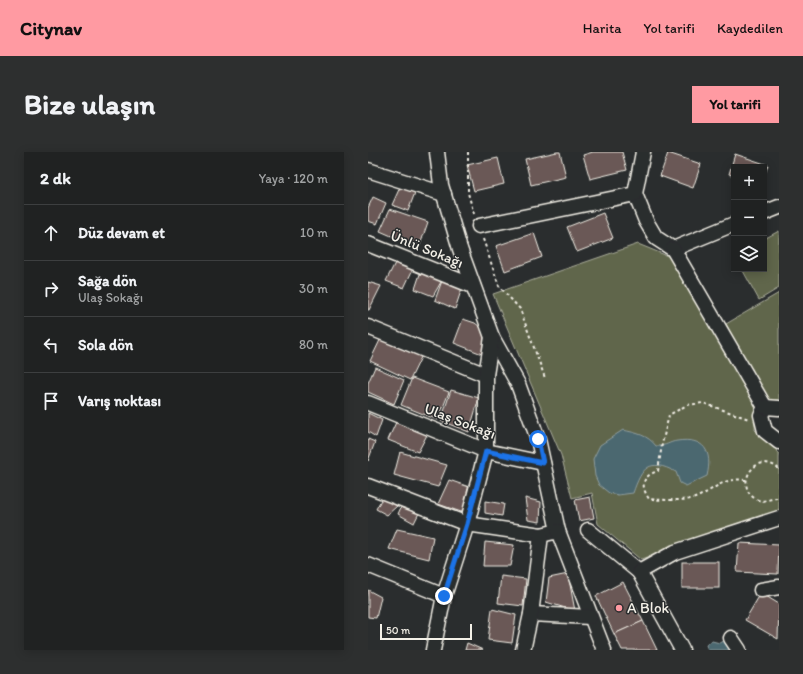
<!DOCTYPE html>
<html lang="tr">
<meta charset="utf-8">
<style>
body{margin:0;font-family:Itim,sans-serif;background:#2d2f2f;color:#f1f3f6}
.controls{position:absolute;right:12px;top:12px;display:grid;overflow:hidden;border-radius:0px;box-shadow:0 2px 10px #0003}
.controls button{width:36px;height:36px;display:grid;place-items:center;padding:0;border:0;border-bottom:1px solid #3d3f40;background:#202222;color:#f1f3f6;font:20px sans-serif}
.scale{position:absolute;left:12px;bottom:10px;width:92px;box-sizing:border-box;padding-left:4px;border:2px solid #f4f1e8;border-top:0;font-size:11px;line-height:14px;white-space:nowrap;color:#f4f1e8;-webkit-text-stroke:3px #2a2d2e;paint-order:stroke}
.stop{position:absolute;width:12px;height:12px;margin:-9px;border:3px solid #1a73e8;border-radius:50%;background:#fff}
.stop.end{background:#1a73e8;border-color:#fff;box-shadow:0 1px 4px #0008}
.list{margin:0;padding:0;list-style:none}
h2{display:flex;justify-content:space-between;align-items:center;height:52px;margin:0;padding:0 16px;font-size:17px}
h2 small{font-size:13px;font-weight:400;color:#a2a4a5}
.list li{display:grid;grid-template-columns:26px 1fr auto;gap:12px;align-items:center;box-sizing:border-box;height:56px;padding:0 16px;border-top:1px solid #3d3f40}
.list b{display:block;font-size:15px;white-space:nowrap}
.list p{margin:0;font-size:13px;white-space:nowrap;color:#a2a4a5}
.list em{font-size:13px;font-style:normal;color:#a2a4a5}
.icon{flex:none;width:22px;height:22px;fill:none;stroke:currentColor;stroke-width:2;stroke-linecap:round;stroke-linejoin:round}
.map{position:relative;flex:none;width:411px;height:498px;overflow:hidden;border-radius:0px}
header{display:flex;align-items:center;gap:24px;box-sizing:border-box;height:56px;padding:0 20px;background:#ff9aa2;color:#111}
header strong{font-size:19px}
nav{display:flex;gap:22px;margin-inline-start:auto;font-size:14px}
.intro{display:flex;align-items:center;justify-content:space-between;box-sizing:border-box;height:96px;padding:0 24px}
h1{margin:0;font-size:28px}
.button{padding:10px 18px;border-radius:0px;background:#ff9aa2;color:#111;font-size:14px;font-weight:700}
main{display:flex;gap:24px;padding:0 24px}
aside{flex:1;background:#202222;border-radius:0px;box-shadow:0 2px 10px #0003}
.map>svg:first-child{display:block}
.green{fill:#60664c;stroke:#aaac9a}
.water{fill:#4b676f;stroke:#8f9e9f}
.building{fill:#6b5956;stroke:#f4f1e8}
.lines{fill:none;stroke-linecap:round;stroke-linejoin:round}
.minor-casing{stroke:#f4f1e8;stroke-width:17}
.path{stroke:#f4f1e8;stroke-width:2;stroke-dasharray:3 3;stroke-linecap:butt}
.minor{stroke:#2a2d2e;stroke-width:14}
.route{stroke:#1a73e8;stroke-width:5}
.poi-dot{fill:#ff9aa2;stroke:#2a2d2e;stroke-width:1.5}
.labels{text-anchor:middle;dominant-baseline:central;stroke-width:3;stroke-linejoin:round;paint-order:stroke}
.street-label{font-size:15px;fill:#f4f1e8;stroke:#2a2d2e}
.poi-label{font-size:15px;fill:#f4f1e8;stroke:#2a2d2e;text-anchor:start}
</style>
<header>
<strong>Citynav</strong>
<nav><a>Harita</a><a>Yol tarifi</a><a>Kaydedilen</a></nav>
</header>
<div class="intro"><h1>Bize ulaşın</h1><a class="button">Yol tarifi</a></div>
<main>
<aside>
<h2>2 dk<small>Yaya · 120 m</small></h2>
<ul class="list">
<li><svg class="icon" aria-label="ahead" viewBox="0 0 24 24"><path d="M12 20V5M6 11l6-6 6 6"/></svg><div><b>Düz devam et</b></div><em>10 m</em></li>
<li><svg class="icon" aria-label="right" viewBox="0 0 24 24"><path d="M7 20v-9h11M14 6l5 5-5 5"/></svg><div><b>Sağa dön</b><p>Ulaş Sokağı</p></div><em>30 m</em></li>
<li><svg class="icon" aria-label="left" viewBox="0 0 24 24"><path d="M17 20v-9H6M10 6l-5 5 5 5"/></svg><div><b>Sola dön</b></div><em>80 m</em></li>
<li><svg class="icon" aria-label="arrive" viewBox="0 0 24 24"><path d="M6 21V4h12l-3 4 3 4H6"/></svg><div><b>Varış noktası</b></div></li>
</ul>
</aside>
<div class="map">
<svg width="411" height="498" viewBox="0 0 411 498">
<rect width="100%" height="100%" fill="#2a2d2e"/>
<filter id="ink" filterUnits="userSpaceOnUse"><feTurbulence type="fractalNoise" baseFrequency=".025" numOctaves="2"/><feDisplacementMap in="SourceGraphic" scale="8" xChannelSelector="R" yChannelSelector="G"/><feConvolveMatrix kernelMatrix="1 2 1 2 8 2 1 2 1" color-interpolation-filters="sRGB"/></filter>
<g filter="url(#ink)">
<g class="green">
<path d="M411 79V136L391 148 374 117H396V87Z"/>
<path d="M270 92 302 105 388 253 387 278 411 301V359L273 408 230 372 224 341 204 346 193 303 125 142Z"/>
<path d="M411 141V252L400 251 358 172Z"/>
</g>
<g class="water">
<path d="M255 278C268 281 280 283 288 294 299 294 301 290 309 289 336 285 345 299 339 324L318 334 312 331 308 320C281 306 274 315 265 341L250 343 241 341 231 333 227 324 225 307 232 293Z"/>
<path d="M344 489 352 491 356 489 360 490 366 498H340L338 493Z"/>
</g>
<g class="building">
<path d="M189 0H192L198 25 163 33 157 7Z"/>
<path d="M225 0H254L259 18 222 27 215 3Z"/>
<path d="M300 1 333 12 325 36 292 24Z"/>
<path d="M367 2 400 13 396 25V15H366V24L361 22Z"/>
<path d="M130 6 136 32 106 39 99 13Z"/>
<path d="M33 33 48 38 40 59 24 53Z"/>
<path d="M5 45 18 51 9 72 0 69V56Z"/>
<path d="M22 57 60 70 51 96 12 79Z"/>
<path d="M235 61 245 86 209 100 199 75Z"/>
<path d="M166 81 174 105 137 119 128 94Z"/>
<path d="M28 109 45 117 36 136 18 129Z"/>
<path d="M52 122 77 123 65 144 47 137Z"/>
<path d="M75 126 96 130 87 157 67 148Z"/>
<path d="M0 130 13 134 1 158H0Z"/>
<path d="M95 167 107 171 117 179 114 202 86 191Z"/>
<path d="M15 182 55 201 42 228 2 209Z"/>
<path d="M7 215 36 228 26 252 0 240V231Z"/>
<path d="M44 226 81 240 70 268 33 253Z"/>
<path d="M83 238 111 246 101 280 73 269Z"/>
<path d="M0 261 14 268 8 285 0 280Z"/>
<path d="M29 268 60 281 50 300 20 288Z"/>
<path d="M0 287 7 290 0 309Z"/>
<path d="M32 300 79 313 70 335 26 323Z"/>
<path d="M81 328 107 337 96 361 70 352Z"/>
<path d="M222 345 226 366 211 369 207 348Z"/>
<path d="M14 346 29 354 19 363 8 357Z"/>
<path d="M157 346 173 350 172 370 160 368Z"/>
<path d="M117 349 136 352 134 364 117 361Z"/>
<path d="M34 353 51 361 46 371 30 362Z"/>
<path d="M29 377 65 385 61 407 21 397Z"/>
<path d="M117 390 146 393 142 414H115Z"/>
<path d="M371 391 411 393 410 422 369 420Z"/>
<rect x="314" y="410" width="37" height="26"/>
<path d="M200 422 207 459 178 450 181 426Z"/>
<path d="M133 424 158 427 155 454 130 451Z"/>
<path d="M255 430 275 469 246 482 228 444Z"/>
<path d="M0 438 13 445 8 466 0 465Z"/>
<path d="M393 441 411 452 410 487 377 468Z"/>
<path d="M124 457 148 463 144 491 120 488Z"/>
<path d="M275 469 289 498H254L246 482Z"/>
<path d="M99 491 115 498H97Z"/>
</g>
<g class="lines">
<defs>
<g id="minor">
<path d="M0 18 76 42"/>
<path d="M267 42 278 69 288 86 305 97 366 72"/>
<path d="M396 61 411 55"/>
<path d="M111 74 267 42 275 0"/>
<path d="M0 92 105 134"/>
<path d="M305 97 397 255 393 263 397 279 411 290"/>
<path d="M0 175 118 223"/>
<path d="M0 251 118 299 175 311"/>
<path d="M397 255 411 256"/>
<path d="M0 334 99 372 173 383 190 379 170 287 150 232 124 185"/>
<path d="M220 378 271 420"/>
<path d="M190 379 236 498"/>
<path d="M0 413 76 444"/>
<path d="M393 438 411 435"/>
<path d="M163 462 222 465"/>
<path d="M363 486 371 498"/>
<path d="M65 498 76 444 99 372 118 299V223L124 185 92 97 73 33 69 0"/>
<path d="M155 498 163 462 173 383"/>
<path d="M314 498 271 420 307 400 411 366"/>
</g>
</defs>
<use href="#minor" class="minor-casing"/>
<g class="path">
<path d="M100 0V41L106 62"/>
<path d="M115 87 131 134 152 157 177 226"/>
<path d="M411 317C386 296 364 337 390 348 398 351 404 345 411 346"/>
<path d="M378 328C354 325 347 338 327 346 319 349 289 348 281 347 272 333 274 324 290 319L294 292 301 263 319 253 335 251 381 267"/>
</g>
<use href="#minor" class="minor"/>
</g>
</g>
<g class="lines" filter="url(#ink)">
<path class="route" d="M76 444 99 372 118 299 175 311 170 287"/>
</g>
<circle class="poi-dot" cx="251" cy="456" r="4"/>
<g class="labels">
<g class="street-label">
<text transform="translate(59 97) rotate(22)">Ünlü Sokağı</text>
<text transform="translate(92 269) rotate(21)">Ulaş Sokağı</text>
</g>
<g class="poi-label">
<text x="259" y="456">A Blok</text>
</g>
</g>
</svg>
<div class="controls">
<button>+</button>
<button>−</button>
<button><svg class="icon" aria-label="layers" viewBox="0 0 24 24"><path d="M12 4l9 5-9 5-9-5zM3 14l9 5 9-5"/></svg></button>
</div>
<div class="scale">50 m</div>
<div class="stop" style="left:170px;top:287px"></div>
<div class="stop end" style="left:76px;top:444px"></div>
</div>
</main>
